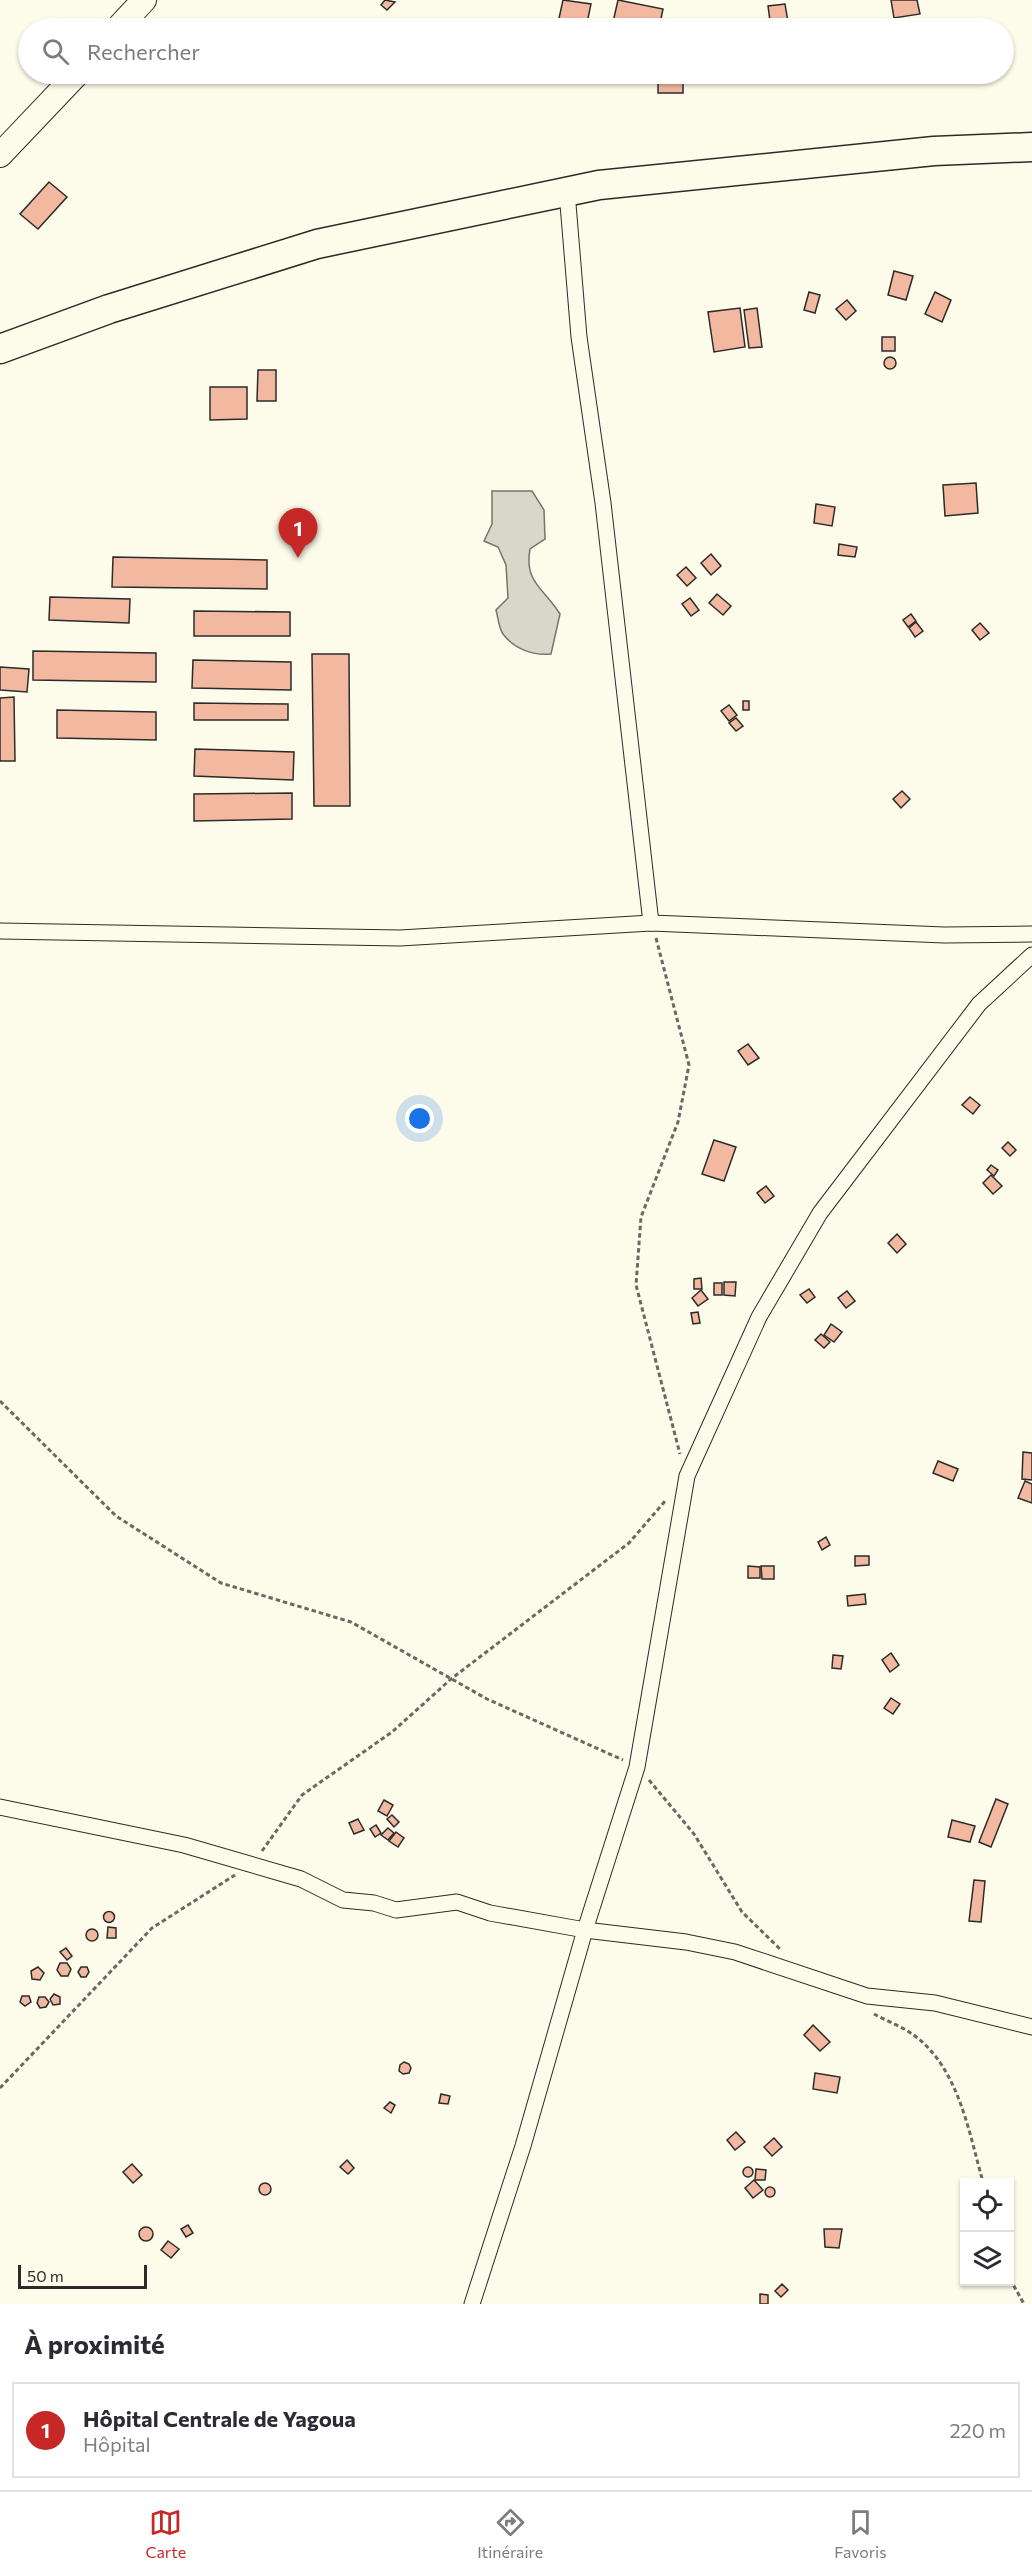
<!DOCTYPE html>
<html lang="fr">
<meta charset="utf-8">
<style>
body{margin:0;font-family:Commissioner,sans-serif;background:#f2f2f3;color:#2b2b33}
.controls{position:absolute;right:18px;bottom:18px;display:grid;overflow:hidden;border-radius:0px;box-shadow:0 2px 4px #0004}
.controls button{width:54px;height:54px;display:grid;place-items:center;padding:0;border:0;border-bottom:2px solid #e1e1e2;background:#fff;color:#2b2b33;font:30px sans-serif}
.scale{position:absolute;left:18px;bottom:15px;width:129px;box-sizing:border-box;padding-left:6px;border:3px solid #2b2b2b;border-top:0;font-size:16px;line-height:21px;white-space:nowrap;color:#2b2b2b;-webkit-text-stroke:4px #fdfbea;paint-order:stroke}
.you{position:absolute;left:420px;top:1119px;width:21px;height:21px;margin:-15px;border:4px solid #fff;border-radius:50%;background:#1a73e8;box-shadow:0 0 0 9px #1a73e833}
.badge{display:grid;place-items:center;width:39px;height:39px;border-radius:50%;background:#c62828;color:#fff;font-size:20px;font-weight:700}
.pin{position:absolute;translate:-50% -50px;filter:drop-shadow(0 2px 3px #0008)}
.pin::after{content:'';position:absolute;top:32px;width:21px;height:18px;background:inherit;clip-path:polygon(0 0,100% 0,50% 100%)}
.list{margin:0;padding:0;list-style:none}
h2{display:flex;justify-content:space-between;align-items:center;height:78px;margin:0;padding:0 24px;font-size:26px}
h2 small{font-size:20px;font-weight:400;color:#7c7c81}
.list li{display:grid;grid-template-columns:39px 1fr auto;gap:18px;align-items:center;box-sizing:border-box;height:96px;margin:0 12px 12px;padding:0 12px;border:2px solid #e1e1e2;border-radius:0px}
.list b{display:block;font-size:22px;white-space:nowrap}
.list p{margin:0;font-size:20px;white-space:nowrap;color:#7c7c81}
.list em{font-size:20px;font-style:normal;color:#7c7c81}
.icon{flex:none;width:33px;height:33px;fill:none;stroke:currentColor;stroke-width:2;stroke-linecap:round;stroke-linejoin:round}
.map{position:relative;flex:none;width:1032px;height:2304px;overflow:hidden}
.search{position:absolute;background:#fff;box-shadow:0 2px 4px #0004;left:18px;right:18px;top:18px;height:66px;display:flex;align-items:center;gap:15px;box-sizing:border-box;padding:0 21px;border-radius:33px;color:#7c7c81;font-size:22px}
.sheet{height:186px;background:#fff}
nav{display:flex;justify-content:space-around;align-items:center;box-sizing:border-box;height:84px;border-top:2px solid #e1e1e2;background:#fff;font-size:16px;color:#7c7c81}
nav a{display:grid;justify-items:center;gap:3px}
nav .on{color:#c62828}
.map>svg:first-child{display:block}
.water{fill:#d8d7c9;stroke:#74746e;stroke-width:1.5}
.building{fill:#f2b8a0;stroke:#2b2b2b;stroke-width:1.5}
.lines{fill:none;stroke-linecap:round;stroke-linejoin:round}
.street-casing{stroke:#2b2b2b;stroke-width:17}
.primary-casing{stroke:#2b2b2b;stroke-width:26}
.highway-casing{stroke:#2b2b2b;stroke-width:31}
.path{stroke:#6a6964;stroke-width:3;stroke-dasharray:4.5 3;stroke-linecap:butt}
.street{stroke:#fdfbea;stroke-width:15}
.primary{stroke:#fdfbea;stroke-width:24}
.highway{stroke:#fdfbea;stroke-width:28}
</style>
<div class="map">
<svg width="1032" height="2304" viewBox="0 0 1032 2304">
<rect width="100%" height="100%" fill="#fdfbea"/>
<path class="water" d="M492 491H532L544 510 545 539 530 549C524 583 544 588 560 614L551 654C534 656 514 649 503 634 499 629 498 617 496 610L508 598 506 565 498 547 484 541 492 524Z"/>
<g class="building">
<path d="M385 0 395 2 387 10 381 5Z"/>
<path d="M563 0 591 4 586 28 558 23Z"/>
<path d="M618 0 663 9 659 28 613 22Z"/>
<path d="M891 0H917L920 14 894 18Z"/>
<path d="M785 4 789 28H771L768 6Z"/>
<rect x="658" y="79" width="25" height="14"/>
<path d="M49 182 67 197 38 229 20 214Z"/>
<path d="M894 271 913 276 906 300 888 295Z"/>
<path d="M809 292 820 295 815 313 804 310Z"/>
<path d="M935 292 951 300 942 322 925 314Z"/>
<path d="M847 300 856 311 846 320 836 309Z"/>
<path d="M740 308 745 347 714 352 708 312Z"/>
<path d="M757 308 762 347 749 348 744 310Z"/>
<rect x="882" y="337" width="13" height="14"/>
<circle cx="890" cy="363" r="6"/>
<path d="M258 370H276V401H257Z"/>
<path d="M210 387H247V419L210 420Z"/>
<path d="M976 483 978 513 945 516 943 485Z"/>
<path d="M816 504 835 507 832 526 814 523Z"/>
<path d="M839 544 857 547 855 557 838 555Z"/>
<path d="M711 554 721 566 711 575 701 563Z"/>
<path d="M113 557 267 560V589L112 587Z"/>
<path d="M686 567 696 578 687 586 677 575Z"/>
<path d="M717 594 731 606 723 615 709 603Z"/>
<path d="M50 597 130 599 129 623 49 620Z"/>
<path d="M690 598 699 610 691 616 682 604Z"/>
<path d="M194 611 290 612V636H194Z"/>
<path d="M911 614 916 621 908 627 903 620Z"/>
<path d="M916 622 923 631 915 637 909 628Z"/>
<path d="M980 623 989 633 980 640 972 630Z"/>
<path d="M33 651 156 653V682L33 680Z"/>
<path d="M312 654H349L350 806H314Z"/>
<path d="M193 660 291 662V690L192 688Z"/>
<path d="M0 667 29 669 27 692 0 690Z"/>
<path d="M14 697 15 761H0V698Z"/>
<rect x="743" y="701" width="6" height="9"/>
<path d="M194 703 288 704V720H194Z"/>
<path d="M729 705 737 715 729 721 721 711Z"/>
<path d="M57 710 156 712V740L57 738Z"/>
<path d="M736 718 743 726 736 731 729 723Z"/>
<path d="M195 749 294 752 293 780 194 776Z"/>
<path d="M902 791 910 799 901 808 893 799Z"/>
<path d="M292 793V819L194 821V794Z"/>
<path d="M748 1044 759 1058 748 1065 738 1051Z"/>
<path d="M970 1097 980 1105 973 1114 962 1105Z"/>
<path d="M714 1140 736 1147 724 1181 702 1174Z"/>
<path d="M1008 1142 1016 1150 1010 1156 1002 1148Z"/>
<path d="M991 1165 998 1170 994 1176 987 1170Z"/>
<path d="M991 1175 1002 1186 993 1194 983 1183Z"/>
<path d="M766 1186 774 1196 765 1203 757 1193Z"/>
<path d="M897 1234 906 1244 897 1253 888 1243Z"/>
<path d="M701 1278 702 1289H694V1279Z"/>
<path d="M724 1282H736L735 1296 724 1295Z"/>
<rect x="714" y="1283" width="8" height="12"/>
<path d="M809 1289 815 1297 807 1303 800 1295Z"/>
<path d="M701 1290 708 1299 698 1306 692 1298Z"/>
<path d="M847 1291 855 1301 846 1308 838 1298Z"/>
<path d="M698 1312 700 1323 693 1324 691 1313Z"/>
<path d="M831 1324 842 1332 834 1342 824 1335Z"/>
<path d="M821 1334 830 1342 824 1348 815 1340Z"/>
<path d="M1023 1452 1032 1453V1480L1022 1479Z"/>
<path d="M938 1461 958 1469 953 1481 933 1473Z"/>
<path d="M1025 1481 1032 1484V1503L1018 1498Z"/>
<path d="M826 1537 830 1545 822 1550 818 1542Z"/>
<path d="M855 1556H869V1565L855 1566Z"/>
<path d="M748 1566 760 1567V1578H748Z"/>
<path d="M761 1566H774V1579H762Z"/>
<path d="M865 1594 866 1604 848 1606 847 1596Z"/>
<path d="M891 1653 899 1665 890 1672 882 1660Z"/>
<path d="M833 1655 843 1656 841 1669 832 1668Z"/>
<path d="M891 1698 900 1704 893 1714 884 1708Z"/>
<path d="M996 1799 1008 1804 991 1847 979 1842Z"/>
<path d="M384 1800 393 1805 387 1816 378 1811Z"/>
<path d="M392 1815 399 1822 394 1827 387 1819Z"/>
<path d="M358 1819 364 1830 354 1834 349 1823Z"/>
<path d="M952 1820 975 1826 970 1842 948 1837Z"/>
<path d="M376 1825 381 1833 375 1837 370 1829Z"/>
<path d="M388 1828 394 1833 388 1840 381 1835Z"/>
<path d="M396 1832 404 1838 398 1847 389 1841Z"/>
<path d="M974 1880 985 1881 981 1922 969 1921Z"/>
<circle cx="109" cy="1917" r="5.5"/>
<path d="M108 1927 116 1928V1938H107Z"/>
<circle cx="92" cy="1935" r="6"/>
<path d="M66 1948 72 1956 67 1960 60 1952Z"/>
<path d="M60 1963H67L71 1969 68 1976H61L57 1970Z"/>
<path d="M38 1967 44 1973 40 1980 32 1979 31 1971Z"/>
<path d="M81 1967H87L89 1972 86 1977H81L78 1972Z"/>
<path d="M54 1994 60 1997V2004L53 2005 50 1999Z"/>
<path d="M22 1996H29L31 2002 25 2006 20 2002Z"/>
<path d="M39 1997H45L49 2002 46 2007 40 2008 37 2003Z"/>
<path d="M813 2025 830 2042 820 2051 804 2035Z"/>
<path d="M404 2062 409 2064 411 2068 409 2073 403 2074 399 2071 400 2065Z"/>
<path d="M815 2073 840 2077 837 2093 813 2089Z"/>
<path d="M441 2094 450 2096 448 2104 439 2103Z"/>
<path d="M390 2102 395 2105 391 2113 384 2108Z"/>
<path d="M736 2132 745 2142 735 2150 727 2140Z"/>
<path d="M774 2138 782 2147 772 2156 764 2147Z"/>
<path d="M347 2160 354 2168 348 2174 340 2167Z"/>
<path d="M132 2164 142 2175 133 2183 123 2172Z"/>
<circle cx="748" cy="2172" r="5"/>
<path d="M756 2169 766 2170 765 2180H755Z"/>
<path d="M754 2180 763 2190 753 2198 745 2188Z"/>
<circle cx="265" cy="2189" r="6"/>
<circle cx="770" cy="2192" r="5"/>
<path d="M188 2225 193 2233 186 2237 181 2229Z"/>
<circle cx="146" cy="2234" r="7"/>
<path d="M824 2229H842L839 2248 825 2247Z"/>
<path d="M168 2241 179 2249 171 2258 161 2250Z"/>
<path d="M782 2284 788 2290 781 2297 775 2291Z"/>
<path d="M760 2294 768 2295V2304H760Z"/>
</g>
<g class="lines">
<defs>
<g id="street">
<path d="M567 192 579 337 603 503 651 923"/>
<path d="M0 931 400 938 651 923 944 935 1032 934"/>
<path d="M0 1807 184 1845 301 1879 343 1900 374 1903 396 1910 457 1902 490 1913 585 1930 686 1942 735 1952 867 1996 935 2003 1032 2027"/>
<path d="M472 2304 523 2146 585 1930 637 1767 687 1476 759 1317 820 1213 979 1004 1032 955"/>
</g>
<g id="primary">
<path d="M118 28 144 0"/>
<path d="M0 155 77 74"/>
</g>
<path id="highway" d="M0 349 109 309 317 244 599 185 934 151 1032 147"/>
</defs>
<use href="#street" class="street-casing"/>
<use href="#primary" class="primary-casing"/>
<use href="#highway" class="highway-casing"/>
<g class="path">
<path d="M656 938 689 1065 678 1122 641 1217 636 1285 680 1454"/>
<path d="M0 1401 116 1516 221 1583 351 1622 487 1699 623 1760"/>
<path d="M649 1780 694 1834 742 1912 780 1949"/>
<path d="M262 1851 302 1795 392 1732 451 1679 629 1543 666 1500"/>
<path d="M874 2014C887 2021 903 2027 915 2036 959 2069 969 2133 983 2182"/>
<path d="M0 2088 152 1928 235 1875"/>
<path d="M1010 2279 1024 2304"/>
</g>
<use href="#street" class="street"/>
<use href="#primary" class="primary"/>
<use href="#highway" class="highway"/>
</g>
</svg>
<div class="controls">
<button><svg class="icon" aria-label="locate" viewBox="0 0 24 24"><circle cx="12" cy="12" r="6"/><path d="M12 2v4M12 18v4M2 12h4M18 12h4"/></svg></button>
<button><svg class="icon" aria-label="layers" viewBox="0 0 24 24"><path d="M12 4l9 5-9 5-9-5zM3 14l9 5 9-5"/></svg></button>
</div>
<div class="scale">50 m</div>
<div class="you"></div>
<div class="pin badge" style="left:298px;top:558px">1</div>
<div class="search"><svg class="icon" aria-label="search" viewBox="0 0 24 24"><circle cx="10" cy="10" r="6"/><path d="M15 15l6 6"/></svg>Rechercher</div>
</div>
<section class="sheet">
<h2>À proximité<small></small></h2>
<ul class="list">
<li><span class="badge">1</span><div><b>Hôpital Centrale de Yagoua</b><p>Hôpital</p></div><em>220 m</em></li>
</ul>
</section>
<nav>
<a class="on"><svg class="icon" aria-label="map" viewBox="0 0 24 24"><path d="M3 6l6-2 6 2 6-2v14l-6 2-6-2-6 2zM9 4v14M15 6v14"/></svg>Carte</a>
<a><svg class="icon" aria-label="directions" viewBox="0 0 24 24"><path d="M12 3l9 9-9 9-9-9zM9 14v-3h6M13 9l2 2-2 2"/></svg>Itinéraire</a>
<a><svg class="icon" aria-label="saved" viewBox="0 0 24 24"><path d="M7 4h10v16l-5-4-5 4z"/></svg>Favoris</a>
</nav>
